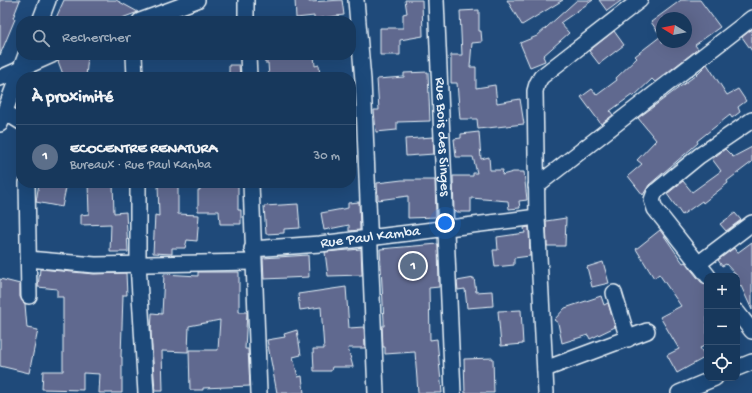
<!DOCTYPE html>
<html lang="fr">
<meta charset="utf-8">
<style>
body{margin:0;font-family:"Gochi Hand",sans-serif;background:#203f62;color:#f1f3f6}
.controls{position:absolute;right:12px;bottom:12px;display:grid;overflow:hidden;border-radius:8px;box-shadow:0 4px 16px #0002}
.controls button{width:36px;height:36px;display:grid;place-items:center;padding:0;border:0;border-bottom:1px solid #365272;background:#17385c;color:#f1f3f6;font:20px sans-serif}
.compass{position:absolute;left:656px;top:12px;width:36px;height:36px;border-radius:50%;background:#17385c;box-shadow:0 4px 16px #0002;rotate:280deg}
.you{position:absolute;left:445px;top:223px;width:14px;height:14px;margin:-10px;border:3px solid #fff;border-radius:50%;background:#1a73e8;box-shadow:0 0 0 6px #1a73e833}
.badge{display:grid;place-items:center;width:26px;height:26px;border-radius:50%;background:#bca0f2;color:#fff;font-size:13px;font-weight:700}
.pin{position:absolute;translate:-50% -50%;border:2px solid #fff;box-shadow:0 1px 4px #0006}
.list{margin:0;padding:0;list-style:none}
h2{display:flex;justify-content:space-between;align-items:center;height:52px;margin:0;padding:0 16px;font-size:17px}
h2 small{font-size:13px;font-weight:400;color:#9eacbb}
.list li{display:grid;grid-template-columns:26px 1fr auto;gap:12px;align-items:center;box-sizing:border-box;height:64px;padding:0 16px;border-top:1px solid #365272}
.list b{display:block;font-size:15px;white-space:nowrap}
.list p{margin:0;font-size:13px;white-space:nowrap;color:#9eacbb}
.list em{font-size:13px;font-style:normal;color:#9eacbb}
.icon{flex:none;width:22px;height:22px;fill:none;stroke:currentColor;stroke-width:2;stroke-linecap:round;stroke-linejoin:round}
.map{position:relative;flex:none;width:752px;height:393px;overflow:hidden}
.search{position:absolute;background:#17385c;box-shadow:0 4px 16px #0002;left:16px;top:16px;width:340px;height:44px;display:flex;align-items:center;gap:10px;box-sizing:border-box;padding:0 14px;border-radius:16px;color:#9eacbb;font-size:15px}
.panel{position:absolute;background:#17385c;box-shadow:0 4px 16px #0002;left:16px;top:72px;width:340px;height:116px;border-radius:16px}
.map>svg:first-child{display:block}
.building{fill:#60698f;stroke:#e8f1f8;fill-rule:evenodd}
.lines{fill:none;stroke-linecap:round;stroke-linejoin:round}
.minor-casing{stroke:#e8f1f8;stroke-width:18}
.minor{stroke:#1f4a7a;stroke-width:15}
.labels{text-anchor:middle;dominant-baseline:central;stroke-width:3;stroke-linejoin:round;paint-order:stroke}
.street-label{font-size:15px;fill:#e8f1f8;stroke:#1f4a7a}
</style>
<div class="map">
<svg width="752" height="393" viewBox="0 0 752 393">
<rect width="100%" height="100%" fill="#1f4a7a"/>
<filter id="ink" filterUnits="userSpaceOnUse"><feTurbulence type="fractalNoise" baseFrequency=".025" numOctaves="2"/><feDisplacementMap in="SourceGraphic" scale="8" xChannelSelector="R" yChannelSelector="G"/><feConvolveMatrix kernelMatrix="1 2 1 2 8 2 1 2 1" color-interpolation-filters="sRGB"/></filter>
<g filter="url(#ink)">
<g class="building">
<path d="M0 0H20L13 18 15 19 0 55Z"/>
<path d="M64 0H116L138 12 114 21H64L56 18Z"/>
<path d="M295 0H308L309 2 342 0 344 15 314 19V16L296 18Z"/>
<path d="M405 0H422L423 36 400 40V55H380V28H403V14L407 13Z"/>
<path d="M507 0H563L522 25Z"/>
<path d="M577 0H593L560 23 569 33 543 56 545 61 530 67 520 43 537 36Z"/>
<path d="M599 0H622L607 11Z"/>
<path d="M681 0H700L720 27 695 45 698 49 655 82 652 79 633 97 632 95 610 111 613 115 601 124 581 97 592 89 597 95 617 80 616 78 637 58 635 56 661 36 651 22ZM662 18H686V42H662Z"/>
<path d="M479 10V31H481L482 42 472 43 470 67H476V88L495 85 497 103 520 99 524 124 478 129 477 119H460L457 83H451V55H462L460 11Z"/>
<path d="M752 29V51L742 37Z"/>
<path d="M614 31 624 45 599 64 589 51Z"/>
<path d="M61 55H88L86 77H64L58 61Z"/>
<path d="M264 55H314L315 66 319 65 320 77H269L268 63H265Z"/>
<path d="M707 64 727 95 738 89 746 101 738 107 740 112 732 118 730 115 697 141 698 143 649 185 643 195 628 176 642 164 637 160 656 140 638 118 696 75Z"/>
<path d="M229 65H239L240 77H229Z"/>
<path d="M428 72 430 121 397 122V130L376 132 374 110H379L377 79 404 77V73Z"/>
<path d="M479 132 481 159 489 157 490 170H503L502 175 513 172H524L527 200 519 201 520 208 509 209 508 201 471 198V212H454L453 176H473V173H477L473 157H456L454 139 461 138V134Z"/>
<path d="M433 137 434 154 406 156 405 139Z"/>
<path d="M752 147V162L727 181 728 183 703 203 702 201 682 215 667 194 683 181 692 192 721 171 712 159 725 149 733 157Z"/>
<path d="M402 180H435L436 217 408 218V196L378 200 377 183Z"/>
<path d="M39 183H67L62 207 36 202Z"/>
<path d="M88 183H113L114 213 126 212 128 252H110L111 224 81 225V215L89 214Z"/>
<path d="M158 183H178V214L199 215 197 241 187 240 185 248H172V254L153 253 155 215 159 216Z"/>
<path d="M200 183H238V210H241V224H220L219 211H198V190H200Z"/>
<path d="M359 202 360 230 349 231V225L324 230 321 213 348 208V203Z"/>
<path d="M298 204 300 228 284 229V233L266 234 264 206Z"/>
<path d="M735 213 741 220 726 231 720 224Z"/>
<path d="M566 218 565 246H547L546 221Z"/>
<path d="M529 227 530 256 514 258V265L495 267 493 250H498L497 237 525 233 524 228Z"/>
<path d="M660 230 683 263 685 262 701 282 707 285V345L700 348 706 357 677 373 667 355 679 349 660 317 681 306 659 274 654 278 636 249Z"/>
<path d="M752 242V310L741 286 737 289V276L726 264 722 266 718 260 734 248 737 253Z"/>
<path d="M438 244 439 287 429 288 430 340 437 339 442 393H418L415 352 385 354V347H383L382 326H384V321L380 249Z"/>
<path d="M361 249 362 275 328 276 325 252Z"/>
<path d="M308 255 309 277 264 279 263 258Z"/>
<path d="M603 262 609 283 592 287 587 267Z"/>
<path d="M40 269 94 274 126 273 127 295H123L121 357H122V393H99L100 374 83 373V390L42 389 43 371H63V297H57V289L38 287Z"/>
<path d="M198 272H239V312H247L245 349H248L250 386 203 388V390H190L189 350H218L220 320 189 326 188 352 162 351 163 391H155L151 333 152 313 162 314 164 274 198 276Z"/>
<path d="M474 278 476 292 492 291 493 306 467 308 465 289 458 290 457 281Z"/>
<path d="M0 279 20 284V297L25 304 27 328 38 330 29 373 0 366Z"/>
<path d="M346 287 349 328 364 327 365 348H348L353 367H332L331 371H314L313 349H324L321 307 300 310 298 294Z"/>
<path d="M601 296 604 305 608 303 615 327 590 339 588 335 562 343 558 323 554 320 565 308Z"/>
<path d="M521 310 523 344 501 346 498 311Z"/>
<path d="M297 330 301 355 293 357 298 377 302 376 304 393H277L267 340 285 337 284 334Z"/>
<path d="M493 358 494 393H465L464 359Z"/>
</g>
<g class="lines">
<defs>
<g id="minor">
<path d="M246 0V21"/>
<path d="M356 0 363 80 376 393"/>
<path id="s1" d="M436 0 453 393"/>
<path d="M40 21 48 0"/>
<path d="M140 21 197 0"/>
<path d="M134 55 135 77"/>
<path d="M248 55 249 77"/>
<path d="M0 78 52 55"/>
<path d="M5 112 21 122"/>
<path d="M0 124 26 55"/>
<path d="M27 183 29 296"/>
<path d="M138 183V263L146 393"/>
<path d="M251 183 259 393"/>
<path d="M536 186 752 18"/>
<path id="s2" d="M252 249 320 244 537 217"/>
<path d="M28 259 95 265 253 262"/>
<path d="M698 264 752 223"/>
<path d="M708 276 655 209 652 200 655 192 699 156 752 120"/>
<path d="M614 293 628 339"/>
<path d="M737 312 752 331"/>
<path d="M737 368 752 362"/>
<path d="M545 369 647 331"/>
<path d="M546 393 537 217 535 91 537 84 541 77 640 0"/>
<path d="M679 393 715 378"/>
</g>
</defs>
<use href="#minor" class="minor-casing"/>
<use href="#minor" class="minor"/>
</g>
</g>
<g class="labels">
<g class="street-label">
<text stroke="none"><textPath href="#s1" startOffset="137">Rue Bois des Singes</textPath></text>
<text stroke="none"><textPath href="#s2" startOffset="119">Rue Paul Kamba</textPath></text>
</g>
</g>
</svg>
<div class="controls">
<button>+</button>
<button>−</button>
<button><svg class="icon" aria-label="locate" viewBox="0 0 24 24"><circle cx="12" cy="12" r="6"/><path d="M12 2v4M12 18v4M2 12h4M18 12h4"/></svg></button>
</div>
<svg class="compass" viewBox="-18 -18 36 36"><path d="M0-13l5 13h-10z" fill="#e53935"/><path d="M0 13l5-13h-10z" fill="#9eacbb"/></svg>
<div class="you"></div>
<div class="pin badge" style="left:413px;top:266px;background:#5c6f8a">1</div>
<div class="search"><svg class="icon" aria-label="search" viewBox="0 0 24 24"><circle cx="10" cy="10" r="6"/><path d="M15 15l6 6"/></svg>Rechercher</div>
<section class="panel">
<h2>À proximité<small></small></h2>
<ul class="list">
<li><span class="badge" style="background:#5c6f8a">1</span><div><b>ECOCENTRE RENATURA</b><p>Bureaux · Rue Paul Kamba</p></div><em>30 m</em></li>
</ul>
</section>
</div>
